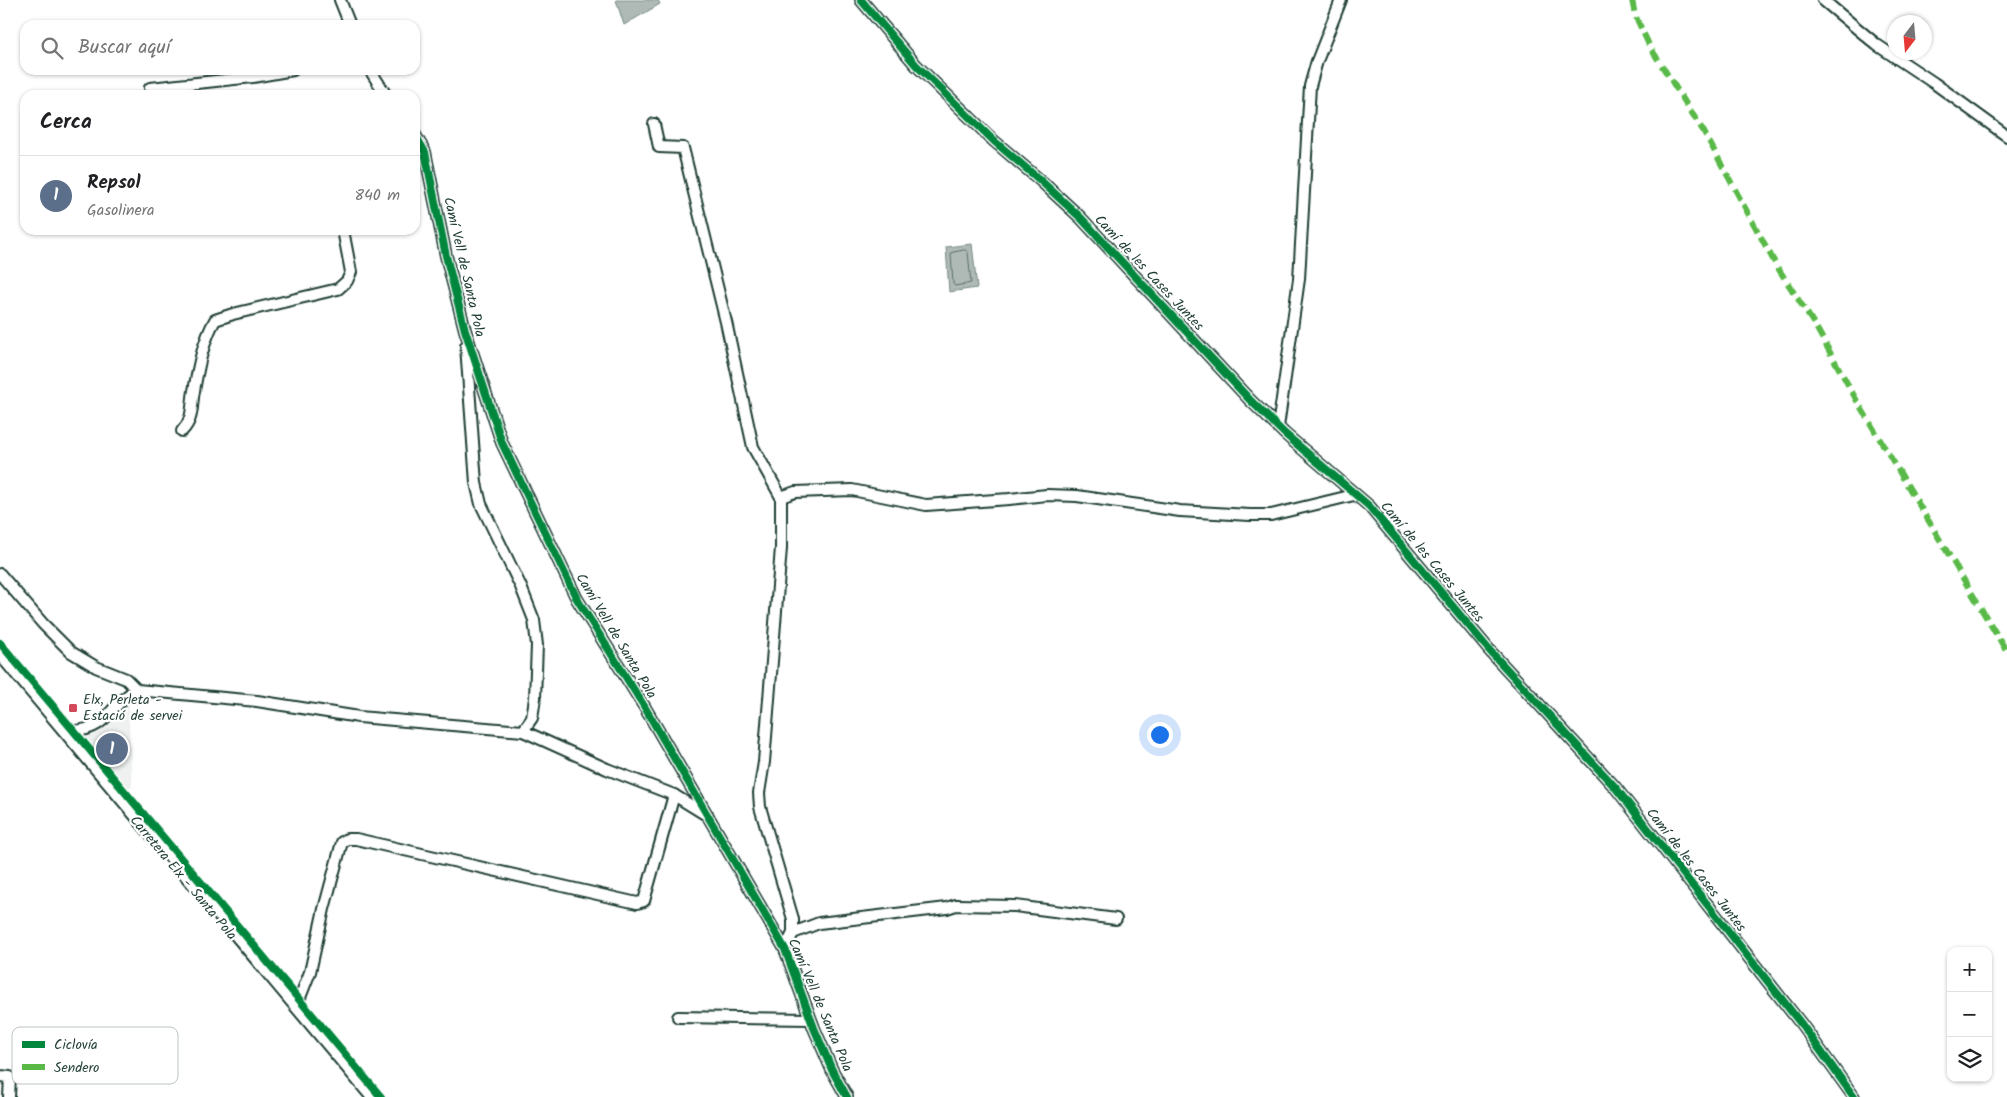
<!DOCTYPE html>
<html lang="es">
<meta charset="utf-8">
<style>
body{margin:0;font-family:Kalam,sans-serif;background:#f2f2f2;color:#202124}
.controls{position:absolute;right:15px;bottom:15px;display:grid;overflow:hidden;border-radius:10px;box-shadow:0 1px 4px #0004}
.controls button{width:45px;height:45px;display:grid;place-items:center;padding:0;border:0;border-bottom:1px solid #e0e0e0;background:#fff;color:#202124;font:25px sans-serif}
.compass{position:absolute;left:1887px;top:15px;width:45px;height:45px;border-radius:50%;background:#fff;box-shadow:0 1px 4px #0004;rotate:196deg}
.you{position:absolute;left:1159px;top:734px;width:18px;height:18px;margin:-12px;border:4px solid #fff;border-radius:50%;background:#1a73e8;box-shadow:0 0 0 8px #1a73e833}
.badge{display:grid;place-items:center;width:32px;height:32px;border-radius:50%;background:#1a73e8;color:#fff;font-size:16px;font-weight:700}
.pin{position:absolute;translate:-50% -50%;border:2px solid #fff;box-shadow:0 1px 5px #0006}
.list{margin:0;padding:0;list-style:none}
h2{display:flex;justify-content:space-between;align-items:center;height:65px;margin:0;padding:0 20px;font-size:21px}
h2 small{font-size:16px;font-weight:400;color:#757577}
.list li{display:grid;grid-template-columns:32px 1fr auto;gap:15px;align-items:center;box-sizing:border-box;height:80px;padding:0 20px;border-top:1px solid #e0e0e0}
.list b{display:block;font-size:19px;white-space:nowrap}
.list p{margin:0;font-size:16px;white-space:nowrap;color:#757577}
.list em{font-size:16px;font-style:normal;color:#757577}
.icon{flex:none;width:28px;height:28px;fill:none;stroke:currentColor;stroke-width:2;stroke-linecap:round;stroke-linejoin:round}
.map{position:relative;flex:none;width:2007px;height:1097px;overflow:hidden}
.search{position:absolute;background:#fff;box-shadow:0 1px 4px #0004;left:20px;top:20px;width:400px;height:55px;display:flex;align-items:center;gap:12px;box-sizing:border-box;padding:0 18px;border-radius:15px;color:#757577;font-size:19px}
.panel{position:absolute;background:#fff;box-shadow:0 1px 4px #0004;left:20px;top:90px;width:400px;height:145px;border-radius:15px}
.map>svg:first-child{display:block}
.built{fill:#eef1f0}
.water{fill:#afbab7;stroke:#758883}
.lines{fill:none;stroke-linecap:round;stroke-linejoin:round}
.shore{stroke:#596f68;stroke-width:1}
.minor-casing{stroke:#1f3d34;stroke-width:14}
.major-casing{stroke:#1f3d34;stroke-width:18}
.minor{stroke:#fff;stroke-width:10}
.major{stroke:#fff;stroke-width:14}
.quiet{stroke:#58b947;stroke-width:6;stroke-dasharray:12 6;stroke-linecap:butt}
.cycleway-casing{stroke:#fff;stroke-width:11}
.cycleway{stroke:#00873e;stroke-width:8}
.poi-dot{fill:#d1495b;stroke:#fff;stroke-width:2}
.labels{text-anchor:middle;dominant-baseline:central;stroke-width:4.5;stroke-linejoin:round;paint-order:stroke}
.street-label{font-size:14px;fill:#1f3d34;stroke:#fff}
.poi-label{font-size:14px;fill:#1f3d34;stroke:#fff;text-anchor:start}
.key{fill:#fff;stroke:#bcc5c2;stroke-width:1}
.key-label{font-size:14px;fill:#1f3d34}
</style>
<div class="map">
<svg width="2007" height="1097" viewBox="0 0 2007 1097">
<rect width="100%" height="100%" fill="#fff"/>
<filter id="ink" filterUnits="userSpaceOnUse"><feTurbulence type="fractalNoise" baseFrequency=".02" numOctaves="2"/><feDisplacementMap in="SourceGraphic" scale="10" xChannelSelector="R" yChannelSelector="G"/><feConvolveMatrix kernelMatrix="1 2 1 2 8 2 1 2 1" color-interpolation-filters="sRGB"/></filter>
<g filter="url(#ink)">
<path class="built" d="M128 701 132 787H127L84 737Z"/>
<g class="water">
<path d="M616 0H658L660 4 624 25Z"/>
<path d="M972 244 977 288 949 292 946 247Z"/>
</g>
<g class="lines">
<path class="shore" d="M965 250 968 252 971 283 955 286 953 284 951 253Z"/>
<defs>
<g id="minor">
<path d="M340 0 350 25"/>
<path d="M861 0 916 65 994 141 1041 181 1080 217 1250 400 1285 434 1369 506 1490 651 1615 787 1802 1025 1854 1097"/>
<path d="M1823 0 1877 45 1934 83 2007 136"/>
<path d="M370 70 386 95"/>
<path d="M150 88 253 77 293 70"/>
<path d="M654 124 659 147 683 148 726 322 753 447 781 497V548L764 762 759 793 760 807 793 919V933L785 949"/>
<path d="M415 135 425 152 446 256 465 330 502 443 577 599 644 706 785 949 814 1028 832 1070 847 1097"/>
<path d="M466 346 476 483 481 504 521 587 534 620 537 645 535 698 532 718 523 731"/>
<path d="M1278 427 1299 279 1310 86 1317 61 1341 0"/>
<path d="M182 431C194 419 191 406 194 391 198 368 203 341 215 320L233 314 338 289 347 281 351 272 343 230"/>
<path d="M781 497 795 492 852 490 926 505 1009 499 1047 495 1077 496 1180 511 1250 515H1271L1354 495"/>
<path d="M0 574 43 624 71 652 96 667 126 679 137 690"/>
<path d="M73 731C109 730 110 702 137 690L257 701 359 717 523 731 607 769 674 795 708 816"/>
<path d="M793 933 819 923 947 908 956 905 1015 906 1116 919"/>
<path d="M296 1003 299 1000 310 972 324 909 342 842 347 839H356L637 903 644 901 674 795"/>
<path d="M678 1017 810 1019"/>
<path d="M0 1076 10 1077 9 1097"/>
</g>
<path id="major" d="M0 652 374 1097"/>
</defs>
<use href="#minor" class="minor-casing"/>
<use href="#major" class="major-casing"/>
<use href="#minor" class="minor"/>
<use href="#major" class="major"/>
<path class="quiet" d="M1632 0 1635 15 1650 47 1704 132 1776 265 1816 327 1857 401 2007 652"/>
<defs>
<g id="cycleway">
<path d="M861 0 916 65 994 141 1041 181 1080 217 1250 400 1285 434 1369 506 1490 651 1615 787 1802 1025 1854 1097"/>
<path d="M415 135 425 152 446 256 465 330 502 443 577 599 644 706 785 949 814 1028 832 1070 847 1097"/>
<path d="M0 643 381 1097"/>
</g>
</defs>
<use href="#cycleway" class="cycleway-casing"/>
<use href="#cycleway" class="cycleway"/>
</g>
</g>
<rect class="poi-dot" x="68" y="703" width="10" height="10" rx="2.5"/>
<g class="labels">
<g class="street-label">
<text transform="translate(464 267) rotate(77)">Camí Vell de Santa Pola</text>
<text transform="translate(1149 273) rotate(47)">Camí de les Cases Juntes</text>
<text transform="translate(1432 562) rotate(50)">Camí de les Cases Juntes</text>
<text transform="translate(616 636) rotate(59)">Camí Vell de Santa Pola</text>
<text transform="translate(1696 870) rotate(52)">Camí de les Cases Juntes</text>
<text transform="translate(183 878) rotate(50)">Carretera Elx - Santa Pola</text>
<text transform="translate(820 1005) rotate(67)">Camí Vell de Santa Pola</text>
</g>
<g class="poi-label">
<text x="83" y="700">Elx, Perleta -<tspan x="83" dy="16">Estació de servei</tspan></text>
</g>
</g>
<rect x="12" y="1027" width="166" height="57" rx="8" class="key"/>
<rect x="22" y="1041" width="23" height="7" fill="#00873e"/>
<rect x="22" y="1064" width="23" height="6" fill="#58b947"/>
<g class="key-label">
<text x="54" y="1049">Ciclovía</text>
<text x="54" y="1072">Sendero</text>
</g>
</svg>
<div class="controls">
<button>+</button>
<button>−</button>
<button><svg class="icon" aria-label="layers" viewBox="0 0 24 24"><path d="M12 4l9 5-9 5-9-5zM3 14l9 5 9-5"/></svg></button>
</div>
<svg class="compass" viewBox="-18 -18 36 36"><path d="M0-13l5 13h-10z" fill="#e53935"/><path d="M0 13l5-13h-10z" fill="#757577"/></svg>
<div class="you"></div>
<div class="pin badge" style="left:112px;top:749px;background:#5c6f8a">1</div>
<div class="search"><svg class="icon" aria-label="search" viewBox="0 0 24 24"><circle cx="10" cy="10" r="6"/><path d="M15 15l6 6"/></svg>Buscar aquí</div>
<section class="panel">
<h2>Cerca<small></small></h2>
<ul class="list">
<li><span class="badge" style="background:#5c6f8a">1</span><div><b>Repsol</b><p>Gasolinera</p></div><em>840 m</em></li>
</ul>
</section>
</div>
